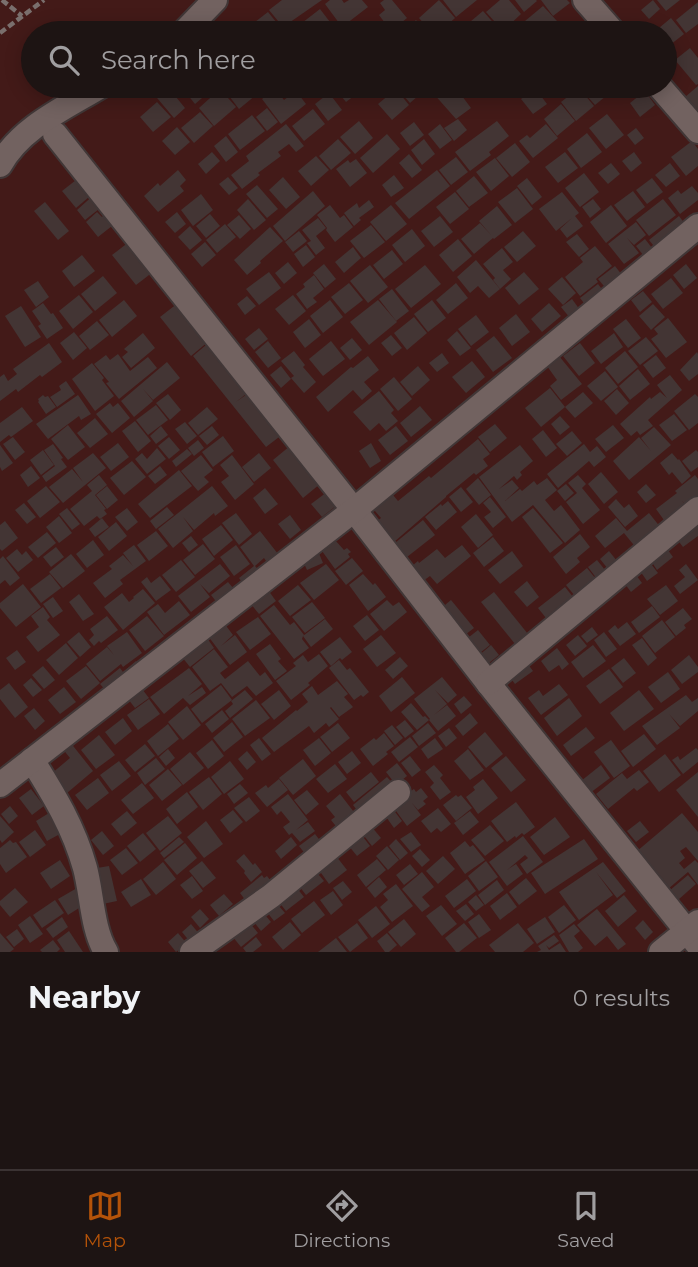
<!DOCTYPE html>
<style>
body{margin:0;font-family:Montserrat,sans-serif;background:#2a2121;color:#f1f3f6}
.list{margin:0;padding:0;list-style:none}
h2{display:flex;justify-content:space-between;align-items:center;height:91px;margin:0;padding:0 28px;font-size:30px}
h2 small{font-size:23px;font-weight:400;color:#a09ea0}
.icon{flex:none;width:38px;height:38px;fill:none;stroke:currentColor;stroke-width:2;stroke-linecap:round;stroke-linejoin:round}
.map{position:relative;flex:none;width:698px;height:952px;overflow:hidden}
.search{position:absolute;background:#1d1413;box-shadow:0 4px 18px #0003;left:21px;right:21px;top:21px;height:77px;display:flex;align-items:center;gap:18px;box-sizing:border-box;padding:0 24px;border-radius:38px;color:#a09ea0;font-size:26px}
.sheet{height:217px;background:#1d1413}
nav{display:flex;justify-content:space-around;align-items:center;box-sizing:border-box;height:98px;border-top:2px solid #3b3333;background:#1d1413;font-size:19px;color:#a09ea0}
nav a{display:grid;justify-items:center;gap:4px}
nav .on{color:#b45309}
.map>svg:first-child{display:block}
.green{fill:#431a18;fill-rule:evenodd}
.building{fill:#433534}
.lines{fill:none;stroke-linecap:round;stroke-linejoin:round}
.street-casing{stroke:#413737;stroke-width:28}
.path{stroke:#7a6f6d;stroke-width:4.5;stroke-dasharray:7 3.5;stroke-linecap:butt}
.street{stroke:#726260;stroke-width:24}
</style>
<div class="map">
<svg width="698" height="952" viewBox="0 0 698 952">
<rect width="100%" height="100%" fill="#271a19"/>
<path class="green" d="M0 0H698V952H0ZM33 33H665V86H33Z"/>
<g class="building">
<path d="M282 0H322L283 27 269 10Z"/>
<path d="M330 0H342L344 3 349 0H362L368 7 342 27 325 4Z"/>
<path d="M384 0H392L407 18 391 31 379 15 385 10 380 3Z"/>
<path d="M439 0 455 18 438 33H432L419 18Z"/>
<path d="M443 0H477L456 17Z"/>
<path d="M500 0H509L521 14 503 31 486 12Z"/>
<path d="M515 0H536L537 1 524 12Z"/>
<path d="M541 0H567L570 3 553 16Z"/>
<path d="M653 0 660 9 649 19 641 10Z"/>
<path d="M657 0H680L666 11Z"/>
<path d="M698 2V24L686 33 676 20Z"/>
<path d="M543 6 557 21 543 33H536L525 21Z"/>
<path d="M320 9 333 26 325 33H289Z"/>
<path d="M483 11 497 27 490 33H469L464 27Z"/>
<path d="M268 12 281 28 275 33H251L247 28Z"/>
<path d="M671 18 684 34 670 45 674 49 665 57V33H653Z"/>
<path d="M416 20 428 33H400Z"/>
<path d="M367 21 377 33H352Z"/>
<path d="M522 21 533 33H508Z"/>
<path d="M690 48 698 58V84L696 85 675 60Z"/>
<path d="M159 86H185L181 89 183 91 176 97 185 108 174 118 152 92Z"/>
<path d="M187 86H216L195 104 183 89Z"/>
<path d="M226 86H257L261 91 239 109 223 88Z"/>
<path d="M333 86H361L363 89 346 102Z"/>
<path d="M395 86H425L427 88 410 103Z"/>
<path d="M442 86H467L470 89 462 96 471 108 456 119 433 93Z"/>
<path d="M599 86H606L611 92 595 105 587 96Z"/>
<path d="M698 86V113L685 97Z"/>
<path d="M535 88 547 104 533 114 521 99Z"/>
<path d="M579 88 594 106 576 121 561 102Z"/>
<path d="M220 89 236 107 214 126 199 108Z"/>
<path d="M275 89 284 100 296 91 306 104 281 124 262 99Z"/>
<path d="M396 89 409 105 392 120 378 104Z"/>
<path d="M645 91 655 105 640 117 630 103Z"/>
<path d="M329 93 342 110 328 121 315 104Z"/>
<path d="M157 102 171 117 153 132 140 117Z"/>
<path d="M561 104 575 121 557 136 544 119Z"/>
<path d="M267 108 278 122 267 131 256 117Z"/>
<path d="M313 109 325 124 304 141 292 126Z"/>
<path d="M200 112 213 126 194 143 181 128Z"/>
<path d="M607 114 624 135 606 149 589 128Z"/>
<path d="M252 115 265 131 240 150 228 134Z"/>
<path d="M458 119 467 130 454 141 444 128Z"/>
<path d="M359 121 373 138 355 154 340 137Z"/>
<path d="M497 121 509 136 489 152 491 155 470 171 455 152Z"/>
<path d="M414 122 424 135 410 146 400 133Z"/>
<path d="M286 124 304 146 296 152 289 144 278 152 281 156 258 173 260 175 242 189 231 175 249 161 246 156Z"/>
<path d="M440 124 452 140 440 149 428 134Z"/>
<path d="M546 124 558 138 533 158 519 141 527 135 530 138Z"/>
<path d="M177 127 190 142 175 155 162 141Z"/>
<path d="M636 128 644 138 635 145 627 135Z"/>
<path d="M587 133 602 152 581 168 567 149Z"/>
<path d="M387 134 400 149 373 173 360 158Z"/>
<path d="M226 136 238 152 226 162 214 146Z"/>
<path d="M338 139 351 153 331 170 319 156Z"/>
<path d="M424 139 435 154 422 165 411 150Z"/>
<path d="M692 141 698 149V166L686 176 671 157Z"/>
<path d="M515 143 530 162 512 177 496 158Z"/>
<path d="M212 152 220 161 206 174 198 164Z"/>
<path d="M565 152 578 168 558 183 545 167Z"/>
<path d="M634 152 642 163 631 172 622 161Z"/>
<path d="M409 154 422 170 412 178 399 163Z"/>
<path d="M316 156 329 170 311 186 298 171Z"/>
<path d="M456 157 468 172 451 185 439 170Z"/>
<path d="M495 158 509 176 491 191 476 172Z"/>
<path d="M356 159 367 173 350 187 336 169 348 160 350 163Z"/>
<path d="M611 163 620 174 608 184 598 173Z"/>
<path d="M670 163 680 176 666 187 655 175Z"/>
<path d="M178 170 186 180 180 186 184 191 158 212 144 196 158 183 160 186Z"/>
<path d="M437 170 450 186 409 219 395 203Z"/>
<path d="M584 173 599 192 580 207 565 188Z"/>
<path d="M394 175 404 188 391 197 382 185Z"/>
<path d="M474 176 488 193 469 207 456 191Z"/>
<path d="M228 177 238 188 229 195 219 184Z"/>
<path d="M283 177 300 197 286 209 269 190Z"/>
<path d="M527 178 542 197 532 205 517 186Z"/>
<path d="M652 178 663 192 647 204 636 190Z"/>
<path d="M76 180 89 197 76 208 62 191Z"/>
<path d="M257 185 278 209 267 218 246 194Z"/>
<path d="M692 186 698 193V200L680 214 668 198 678 190 681 194Z"/>
<path d="M517 188 533 209 515 223 498 202Z"/>
<path d="M313 191 325 206 285 241 273 226Z"/>
<path d="M633 191 645 207 627 221 614 205Z"/>
<path d="M455 192 469 209 450 224 436 207Z"/>
<path d="M562 192 579 213 575 216 583 226 567 238 560 229 572 218 556 231 539 209Z"/>
<path d="M96 193 117 222 98 237 86 222 97 212 102 217 104 215 99 209 85 220 77 210Z"/>
<path d="M201 194 213 210 193 226 181 210Z"/>
<path d="M248 199 266 220 254 230 237 210Z"/>
<path d="M593 199 601 209 590 218 582 207Z"/>
<path d="M663 199 676 215 649 236 636 220Z"/>
<path d="M369 200 374 207 359 218 361 220 354 226 344 213 357 203 359 208Z"/>
<path d="M45 202 69 231 58 240 34 211Z"/>
<path d="M330 205 340 218 344 215 353 227 335 242 326 230 327 228 317 215Z"/>
<path d="M391 205 407 224 386 241 370 222Z"/>
<path d="M611 205 627 226 606 243 590 222Z"/>
<path d="M497 206 512 225 494 239 493 238 474 254 461 239 480 223 491 235 479 221Z"/>
<path d="M177 212 186 224 175 233 165 222Z"/>
<path d="M210 214 220 226 206 238 196 226Z"/>
<path d="M239 215 251 229 240 239 227 225Z"/>
<path d="M440 216 453 232 434 247 421 231Z"/>
<path d="M679 216 688 228 658 251 649 240Z"/>
<path d="M318 218 326 228 316 236 325 248 316 255 307 243 311 241 302 230Z"/>
<path d="M636 222 646 235 634 245 627 238 639 253 624 264 608 244Z"/>
<path d="M225 224 236 237 217 253 206 240Z"/>
<path d="M371 225 385 242 364 258 350 241Z"/>
<path d="M190 226 202 240 190 250 178 237Z"/>
<path d="M270 227 283 241 260 261 261 263 247 275 234 260Z"/>
<path d="M412 229 425 246 405 262 392 245Z"/>
<path d="M299 231 307 241 293 252 285 242Z"/>
<path d="M523 231 536 246 517 262 504 247Z"/>
<path d="M577 234 589 249 579 257 566 242Z"/>
<path d="M458 239 472 256 453 272 439 255Z"/>
<path d="M645 239 656 253 647 260 636 246Z"/>
<path d="M129 242 153 272 136 285 112 255Z"/>
<path d="M205 242 216 255 202 267 191 254Z"/>
<path d="M306 245 315 257 303 267 294 254Z"/>
<path d="M595 246 612 266 596 279 598 282 580 296 565 277 583 262 580 258Z"/>
<path d="M353 247 361 258 344 273 335 262Z"/>
<path d="M502 248 513 262 503 270 511 279 500 289 493 280 495 278 483 264Z"/>
<path d="M392 250 403 264 384 279 373 265Z"/>
<path d="M82 255 95 271 74 287 62 271Z"/>
<path d="M476 260 500 289 489 298 478 286 470 293 457 277Z"/>
<path d="M288 262 297 273 284 284 275 273Z"/>
<path d="M324 264 336 279 325 288 313 273Z"/>
<path d="M686 264 697 278 684 289 673 275Z"/>
<path d="M370 265 388 287 368 303 350 281Z"/>
<path d="M425 265 441 284 411 308 395 289Z"/>
<path d="M615 266 625 279 609 292 598 279Z"/>
<path d="M269 272 281 288 259 305 246 289Z"/>
<path d="M524 272 539 289 519 305 505 288Z"/>
<path d="M314 275 324 289 313 298 317 302 307 309 296 294 305 287 303 284Z"/>
<path d="M103 276 117 293 95 311 81 294Z"/>
<path d="M562 277 576 293 563 305 548 289Z"/>
<path d="M671 278 683 293 663 309 651 294Z"/>
<path d="M38 281 49 297 36 307 24 290Z"/>
<path d="M349 283 363 300 345 314 331 297Z"/>
<path d="M456 283 468 298 448 314 436 300Z"/>
<path d="M598 284 604 292 590 311 580 298Z"/>
<path d="M392 289 409 311 396 321 379 299Z"/>
<path d="M643 291 652 302 640 312 631 300Z"/>
<path d="M79 295 93 312 73 329 59 311Z"/>
<path d="M293 295 306 311 289 325 275 309Z"/>
<path d="M247 296 256 306 245 315 237 304Z"/>
<path d="M572 299 580 310 570 318 561 307Z"/>
<path d="M124 300 137 316 112 337 99 320Z"/>
<path d="M330 300 343 317 323 333 310 316Z"/>
<path d="M378 300 397 322 369 345 350 322Z"/>
<path d="M432 300 446 318 428 332 414 314Z"/>
<path d="M43 303 51 314 53 313 63 328 47 339 38 326 41 324 32 311Z"/>
<path d="M178 303 209 341 191 356 160 317Z"/>
<path d="M549 303 561 316 542 332 531 319Z"/>
<path d="M653 304 665 317 651 330 639 316Z"/>
<path d="M21 306 41 337 25 347 5 316Z"/>
<path d="M516 314 530 332 512 346 499 328Z"/>
<path d="M476 315 489 332 471 346 458 329Z"/>
<path d="M414 317 427 333 407 350 394 333Z"/>
<path d="M668 318 687 342 666 358 651 339 658 334 654 329Z"/>
<path d="M309 319 321 335 305 348 293 332Z"/>
<path d="M626 319 641 338 628 348 613 329Z"/>
<path d="M97 321 109 335 90 350 79 336Z"/>
<path d="M259 328 268 339 254 350 245 339Z"/>
<path d="M457 331 471 348 460 356 447 340Z"/>
<path d="M74 332 87 348 73 360 60 343Z"/>
<path d="M143 333 155 348 131 368 122 357 128 352 124 349Z"/>
<path d="M614 333 623 347 601 364 591 351Z"/>
<path d="M391 335 402 348 392 356 381 343Z"/>
<path d="M494 336 512 358 493 372 476 350Z"/>
<path d="M646 337 658 351 640 365 628 351Z"/>
<path d="M352 338 362 350 350 360 340 348Z"/>
<path d="M268 341 281 358 268 368 255 352Z"/>
<path d="M331 341 345 359 323 376 309 359Z"/>
<path d="M49 343 62 362 42 377 40 375 18 392 16 389 0 401V377L4 374 8 381 17 374 13 369Z"/>
<path d="M580 343 595 363 579 376 563 356Z"/>
<path d="M206 345 221 364 226 360 251 390 236 402 250 392 283 434 266 447 193 356Z"/>
<path d="M294 351 305 365 303 367 316 382 304 393 291 378 294 376 281 361Z"/>
<path d="M625 351 638 367 618 384 605 368Z"/>
<path d="M697 352 698 354V374L689 381 680 370Z"/>
<path d="M442 353 449 363 437 372 429 363Z"/>
<path d="M118 354 130 371 148 357 157 368 119 399 106 383 109 382 94 364 106 355 110 360Z"/>
<path d="M656 355 666 368 653 378 643 365Z"/>
<path d="M368 356 379 370 364 382 372 391 362 400 353 390 328 412 316 397 351 367 353 368Z"/>
<path d="M559 356 582 384 561 400 550 386 557 380 547 366Z"/>
<path d="M472 361 485 377 466 393 452 377Z"/>
<path d="M167 362 180 378 153 400 143 389 153 401 134 417 121 401Z"/>
<path d="M92 363 104 378 102 380 114 396 95 411 72 379Z"/>
<path d="M281 366 291 379 281 388 270 375Z"/>
<path d="M418 366 430 380 412 396 400 382Z"/>
<path d="M638 369 650 384 630 400 619 386Z"/>
<path d="M605 371 618 387 601 401 587 386Z"/>
<path d="M670 375 682 390 648 420 653 426 640 435 637 431 631 436 620 424 650 397 651 399 660 392 667 398 657 385Z"/>
<path d="M394 377 412 399 398 411 380 389Z"/>
<path d="M66 381 75 394 57 407 50 397 61 390 59 386Z"/>
<path d="M550 388 565 407 541 427 525 408Z"/>
<path d="M617 389 629 403 616 415 604 401Z"/>
<path d="M379 391 394 410 391 413 398 421 386 431 379 423 370 431 353 412Z"/>
<path d="M583 392 593 403 575 418 565 407Z"/>
<path d="M168 394 181 410 170 420 156 403Z"/>
<path d="M695 394 698 397V423L689 430 674 411Z"/>
<path d="M43 395 45 397 48 396 56 407 46 414 38 402 39 401 38 399Z"/>
<path d="M78 395 91 414 81 420 79 416 48 439 36 424Z"/>
<path d="M110 403 113 407 118 403 130 418 112 433 96 414Z"/>
<path d="M156 405 168 420 148 435 136 420Z"/>
<path d="M420 406 432 420 411 437 400 423Z"/>
<path d="M22 407 33 421 11 437 9 435 0 442V423Z"/>
<path d="M207 407 218 419 198 435 188 423Z"/>
<path d="M674 414 687 430 672 441 659 425Z"/>
<path d="M560 416 570 427 560 435 551 424Z"/>
<path d="M95 418 108 434 90 448 77 433Z"/>
<path d="M135 421 151 441 138 452 122 431Z"/>
<path d="M185 422 197 436 187 444 175 429Z"/>
<path d="M495 424 507 438 490 452 478 437Z"/>
<path d="M68 425 85 447 68 460 51 439Z"/>
<path d="M613 425 624 438 606 452 595 439Z"/>
<path d="M161 426 168 435 156 444 150 436Z"/>
<path d="M212 426 219 435 207 445 199 436Z"/>
<path d="M396 426 408 441 390 455 378 440Z"/>
<path d="M654 427 671 445 629 480 613 461 639 437 651 451 641 438Z"/>
<path d="M543 430 557 448 546 457 532 439Z"/>
<path d="M572 431 582 443 567 456 556 444Z"/>
<path d="M223 436 234 451 213 467 202 452Z"/>
<path d="M13 437 25 452 15 460 3 444Z"/>
<path d="M169 437 180 450 169 459 158 446Z"/>
<path d="M478 439 490 454 483 459 488 466 476 475 474 473 446 496V497L394 542 377 521 381 518 369 504 388 489 398 501 429 476 431 478Z"/>
<path d="M198 440 204 448 194 456 188 448Z"/>
<path d="M118 443 129 457 111 471 100 457Z"/>
<path d="M371 443 381 461 370 468 359 451Z"/>
<path d="M53 444 63 458 61 459 67 467 46 482 42 476 55 466 44 450Z"/>
<path d="M584 444 590 452 597 446 606 457 594 467 589 461 558 488 547 474Z"/>
<path d="M0 445 13 463 2 471 0 467Z"/>
<path d="M520 445 533 461 520 472 522 475 517 480 514 476 499 489 512 480 519 488 505 501 520 489 522 491 534 481 537 485 547 478 557 490 545 500 554 511 561 505 580 530 565 543 533 505 512 522 479 477Z"/>
<path d="M290 446 320 484 303 498 273 460Z"/>
<path d="M157 448 166 459 147 474 135 459 142 453 147 459Z"/>
<path d="M187 449 192 454 176 467 172 461Z"/>
<path d="M43 450 54 465 41 475 30 460Z"/>
<path d="M696 450 698 452V467L691 472 682 461Z"/>
<path d="M93 453 106 468 63 503 49 487 72 469 83 482 73 468Z"/>
<path d="M259 453 271 468 254 482 242 467Z"/>
<path d="M672 453 678 460 679 459 691 476 682 484 672 472 669 475 660 463Z"/>
<path d="M201 455 213 470 204 477 209 482 198 491 181 471Z"/>
<path d="M232 455 254 484 235 500 221 482 229 476 220 465Z"/>
<path d="M132 461 146 477 124 495 110 478Z"/>
<path d="M31 466 40 478 28 487 20 475Z"/>
<path d="M160 466 167 475 155 484 148 476Z"/>
<path d="M179 470 192 486 150 518 138 504Z"/>
<path d="M601 472 618 492 604 504 588 484Z"/>
<path d="M99 475 107 485 95 495 106 509 104 510 107 514 100 519 97 516 84 526 70 509 92 491 87 485Z"/>
<path d="M578 475 586 484 582 488 600 510 583 524 566 502 577 493 568 483Z"/>
<path d="M695 475 698 479V499L688 507 682 501 690 511 669 527 656 509 677 493 675 491Z"/>
<path d="M478 478 491 495 479 505 466 489Z"/>
<path d="M566 484 574 493 565 501 557 491Z"/>
<path d="M646 484 656 495 646 503 637 492Z"/>
<path d="M46 486 60 502 40 518 27 501Z"/>
<path d="M107 486 118 500 107 509 96 495Z"/>
<path d="M212 486 228 506 215 516 214 513 194 530 183 517 193 531 173 548 158 529Z"/>
<path d="M461 487 473 502 461 512 449 497Z"/>
<path d="M265 488 278 504 265 514 253 498Z"/>
<path d="M331 489 341 502 322 517 311 504Z"/>
<path d="M490 497 506 517 493 528 484 517 491 512 483 503Z"/>
<path d="M616 499 624 508 629 504 638 516 625 527 608 507Z"/>
<path d="M448 501 457 512 436 530 425 517 441 504 442 506Z"/>
<path d="M24 503 36 517 27 524 15 510Z"/>
<path d="M167 507 174 515 156 529 150 521Z"/>
<path d="M67 508 80 524 72 530 59 514Z"/>
<path d="M127 508 138 522 127 531 115 517Z"/>
<path d="M533 508 563 543 550 553 522 517Z"/>
<path d="M236 513 252 534 239 545 222 523Z"/>
<path d="M649 513 661 528 637 549 624 533 605 548 595 536 616 518 627 531Z"/>
<path d="M476 514 493 535 478 548 461 527Z"/>
<path d="M290 515 301 530 290 539 278 524Z"/>
<path d="M59 516 72 533 59 543 46 527Z"/>
<path d="M102 518 109 527 95 537 89 529Z"/>
<path d="M698 518V536L683 547 673 534Z"/>
<path d="M423 520 435 535 407 557 395 543Z"/>
<path d="M5 521 18 538 2 551 0 549V525Z"/>
<path d="M116 522 127 536 109 551 98 537Z"/>
<path d="M221 525 233 540 214 556 202 539Z"/>
<path d="M156 531 168 546 149 561 137 545Z"/>
<path d="M260 531 282 559 271 568 264 558 255 566 264 576 247 589 239 578 254 566 240 547Z"/>
<path d="M47 532 56 543 38 558 28 547Z"/>
<path d="M580 534 590 547 577 558 580 562 566 574 553 557Z"/>
<path d="M191 536 198 545 189 552 182 543Z"/>
<path d="M493 537 504 551 484 567 473 553Z"/>
<path d="M93 540 104 555 87 568 76 554Z"/>
<path d="M335 540 344 550 347 548 351 552 348 554 350 557 335 569 322 551Z"/>
<path d="M203 544 215 559 195 575 183 560Z"/>
<path d="M134 545 146 561 120 580 123 584 105 598 93 583 112 569 109 566 123 555 133 566 123 553Z"/>
<path d="M236 545 250 564 234 576 220 557Z"/>
<path d="M462 545 471 556 437 584 430 576 419 584 407 570 418 561 419 563 437 549 445 558Z"/>
<path d="M665 546 673 557 657 570 649 558Z"/>
<path d="M56 547 64 557 51 567 43 557Z"/>
<path d="M17 549 22 555 26 551 33 560 18 572 6 558Z"/>
<path d="M318 551 323 563 307 570 302 559Z"/>
<path d="M512 551 523 566 500 584 488 570Z"/>
<path d="M609 551 621 566 612 574 600 559Z"/>
<path d="M71 554 85 571 63 588 49 572Z"/>
<path d="M3 556 20 578 10 586 5 580 0 584V559Z"/>
<path d="M352 558 363 571 346 585 335 571Z"/>
<path d="M181 560 195 577 176 592 162 575Z"/>
<path d="M597 560 609 575 600 583 588 567Z"/>
<path d="M648 560 658 573 647 581 638 568Z"/>
<path d="M220 564 230 576 209 593 200 584 210 597 191 612 178 596Z"/>
<path d="M326 564 339 580 314 600 300 583Z"/>
<path d="M686 564 698 580 680 594 674 586 685 577 679 570Z"/>
<path d="M587 568 600 584 579 601 566 585Z"/>
<path d="M633 571 642 583 631 592 622 580Z"/>
<path d="M50 574 61 588 41 603 30 589Z"/>
<path d="M363 574 373 585 375 583 386 597 368 611 349 585Z"/>
<path d="M160 576 171 590 156 601 141 582 147 577 151 583Z"/>
<path d="M527 581 539 597 527 607 514 592Z"/>
<path d="M228 582 239 595 222 609 211 595Z"/>
<path d="M23 584 41 607 16 627 0 608V603Z"/>
<path d="M298 585 311 600 290 616 278 601Z"/>
<path d="M666 585 678 601 660 615 647 599Z"/>
<path d="M565 587 577 602 550 623 538 608Z"/>
<path d="M143 589 155 603 123 630 104 607 122 593 129 602 134 598 133 597Z"/>
<path d="M268 590 276 601 259 614 250 603Z"/>
<path d="M494 592 528 634 515 644 481 602Z"/>
<path d="M79 594 94 614 83 621 69 602Z"/>
<path d="M53 597 63 611 53 618 43 604Z"/>
<path d="M387 600 393 606 399 602 407 612 384 631 370 614Z"/>
<path d="M451 600 474 628 461 638 439 610Z"/>
<path d="M179 601 190 615 164 635 147 612 158 604 165 613Z"/>
<path d="M312 602 325 618 305 633 292 617Z"/>
<path d="M274 605 290 625 294 622 304 635 303 636 325 619 333 629 311 647 303 636 302 639 309 648 294 659 260 616Z"/>
<path d="M652 606 660 617 639 633 631 622Z"/>
<path d="M43 607 50 617 47 620 60 635 38 652 26 637 39 627 31 616Z"/>
<path d="M683 608 692 619 684 625 686 628 676 636 665 622Z"/>
<path d="M367 615 379 630 365 641 353 626Z"/>
<path d="M107 616 118 630 101 643 99 641 94 646 89 640 94 635 90 629Z"/>
<path d="M147 616 164 636 145 651 129 630Z"/>
<path d="M258 617 271 634 250 650 236 632Z"/>
<path d="M662 620 675 637 655 653 642 636Z"/>
<path d="M627 622 636 634 620 646 608 631 615 625 618 629Z"/>
<path d="M224 623 233 635 221 646 235 635 247 652 230 665 208 636Z"/>
<path d="M592 627 598 635 587 643 581 636Z"/>
<path d="M478 630 490 645 480 653 464 641Z"/>
<path d="M79 632 91 647 80 657 67 642Z"/>
<path d="M127 632 142 653 123 667 121 664 100 681 86 664 107 647 114 655 107 646Z"/>
<path d="M604 632 617 649 606 657 594 640Z"/>
<path d="M381 635 396 653 377 667 363 649Z"/>
<path d="M578 635 587 646 575 656 566 645Z"/>
<path d="M340 637 352 652 342 660 340 658 331 666 320 652Z"/>
<path d="M207 638 214 648 190 667 182 657Z"/>
<path d="M642 638 657 658 648 666 632 645Z"/>
<path d="M66 643 78 658 59 675 46 660Z"/>
<path d="M270 644 281 659 278 661 287 671 275 680 256 654Z"/>
<path d="M491 645 499 655 484 667 477 657Z"/>
<path d="M593 645 606 661 583 678 571 662Z"/>
<path d="M557 648 569 664 562 670 559 665 549 672 541 661Z"/>
<path d="M214 649 228 667 220 673 225 679 248 661 260 676 265 672 273 683 256 696 247 686 232 697 221 683 210 691 192 667Z"/>
<path d="M17 650 26 662 15 670 6 658Z"/>
<path d="M319 654 328 666 308 683 310 685 291 700 276 681 296 666 293 663 303 655 308 662Z"/>
<path d="M689 655 698 667V672L682 684 671 670Z"/>
<path d="M400 657 408 666 393 679 385 670Z"/>
<path d="M624 658 636 673 623 683 611 668Z"/>
<path d="M524 659 533 671 515 684 507 673Z"/>
<path d="M339 660 347 670 350 668 369 692 363 697 361 695 354 700 329 668Z"/>
<path d="M136 661 143 669 109 694 100 684 120 668 123 672Z"/>
<path d="M43 666 55 680 44 689 32 675Z"/>
<path d="M86 666 100 683 81 699 66 681Z"/>
<path d="M189 668 202 684 188 696 202 687 206 693 190 705 183 698 164 714 150 697Z"/>
<path d="M609 669 623 687 600 704 586 686Z"/>
<path d="M668 672 680 689 661 703 648 687Z"/>
<path d="M402 677 415 693 391 712 379 696Z"/>
<path d="M442 677 457 695 448 703 435 690 447 704 434 715 447 705 456 716 438 731 429 720 430 719 414 699Z"/>
<path d="M31 678 42 690 33 697 23 685Z"/>
<path d="M337 681 348 694 344 697 353 707 339 717 331 707 330 708 339 719 329 727 326 723 314 733 309 726 274 752 262 738 296 710 297 711 308 702 302 694 312 686 318 695Z"/>
<path d="M9 683 28 707 15 718 0 699V690Z"/>
<path d="M559 684 568 695 541 715 528 698 539 690 543 696Z"/>
<path d="M139 685 149 698 135 708 125 695Z"/>
<path d="M221 685 232 700 202 723 191 709Z"/>
<path d="M64 687 76 702 60 714 48 700Z"/>
<path d="M245 690 253 699 230 718 225 711 233 704 231 701Z"/>
<path d="M279 690 291 706 274 720 261 704Z"/>
<path d="M639 690 654 709 624 731 610 713Z"/>
<path d="M686 695 692 702 698 698V711L680 726 669 714 680 728 657 745 642 726Z"/>
<path d="M464 696 472 705 461 714 454 704Z"/>
<path d="M569 698 582 716 557 736 544 718Z"/>
<path d="M149 699 160 714 138 730 127 715Z"/>
<path d="M256 700 270 718 245 736 232 719Z"/>
<path d="M411 703 423 717 425 716 429 720 417 730 401 712Z"/>
<path d="M187 706 201 725 183 740 168 722Z"/>
<path d="M34 708 45 721 35 730 24 716Z"/>
<path d="M222 710 229 719 212 733 205 724Z"/>
<path d="M470 713 478 723 463 736 455 726Z"/>
<path d="M123 718 132 731 115 745 105 732Z"/>
<path d="M405 720 414 731 405 738 396 727Z"/>
<path d="M232 722 243 737 224 752 213 738Z"/>
<path d="M338 723 350 738 332 752 320 737Z"/>
<path d="M428 723 436 733 419 746 412 736Z"/>
<path d="M168 724 179 739 158 756 147 741Z"/>
<path d="M392 725 403 738 395 745 384 731Z"/>
<path d="M586 727 595 738 571 756 563 745Z"/>
<path d="M449 728 457 738 446 747 438 736Z"/>
<path d="M485 732 503 754 486 768 468 747Z"/>
<path d="M384 733 394 746 386 752 388 754 373 766 360 749 374 738 376 740Z"/>
<path d="M644 734 656 749 633 767 621 751Z"/>
<path d="M99 735 115 755 96 769 81 750Z"/>
<path d="M410 737 418 747 399 762 391 752Z"/>
<path d="M259 738 271 754 262 761 250 745Z"/>
<path d="M319 738 331 753 315 766 303 750Z"/>
<path d="M435 738 443 749 428 759 421 749Z"/>
<path d="M212 740 224 756 208 769 196 753Z"/>
<path d="M611 740 630 766 614 778 594 752Z"/>
<path d="M70 742 93 771 67 793 51 774 70 758 62 748Z"/>
<path d="M145 744 155 756 135 772 125 760Z"/>
<path d="M696 748 698 750V762L683 774 672 760 678 756 680 760Z"/>
<path d="M168 749 175 758 166 766 159 757Z"/>
<path d="M468 749 484 770 470 780 454 761Z"/>
<path d="M247 751 256 762 247 770 238 759Z"/>
<path d="M352 751 361 763 347 774 338 762Z"/>
<path d="M190 752 204 768 183 785 170 769Z"/>
<path d="M665 754 681 775 659 792 643 771Z"/>
<path d="M410 756 421 770 412 777 401 763Z"/>
<path d="M506 756 526 780 511 792 491 768Z"/>
<path d="M156 758 165 769 145 785 137 773Z"/>
<path d="M303 759 316 776 293 795 279 778Z"/>
<path d="M119 761 131 776 112 791 100 775Z"/>
<path d="M230 761 244 779 224 794 211 777Z"/>
<path d="M397 763 407 776 396 785 386 772Z"/>
<path d="M335 764 347 779 328 793 316 779Z"/>
<path d="M434 765 443 775 440 778 451 792 440 800 430 787 434 783 425 772Z"/>
<path d="M601 765 610 778 590 793 581 781Z"/>
<path d="M168 769 182 785 162 801 149 785Z"/>
<path d="M639 770 649 782 637 791 634 788 608 809 596 794 622 773 627 779Z"/>
<path d="M371 772 379 782 354 802 346 792Z"/>
<path d="M698 772V817L676 790Z"/>
<path d="M209 777 222 794 203 810 189 792Z"/>
<path d="M387 777 395 786 360 814 353 805Z"/>
<path d="M98 778 109 793 87 810 75 795Z"/>
<path d="M279 779 288 790 267 807 255 793 266 785 268 788Z"/>
<path d="M483 779 498 798 478 814 466 797 475 790 473 787Z"/>
<path d="M142 783 154 798 133 814 121 800Z"/>
<path d="M240 784 248 793 234 804 227 794Z"/>
<path d="M421 788 428 797 423 801 426 804 418 810 412 803 421 815 407 826 391 804 414 789 416 792Z"/>
<path d="M31 789 44 806 32 815 19 798Z"/>
<path d="M307 790 319 804 306 815 294 800Z"/>
<path d="M187 792 198 807 177 824 166 809Z"/>
<path d="M288 794 308 820 296 830 308 822 315 831 300 842 292 833 289 835 283 827 290 822 281 811 277 815 271 807Z"/>
<path d="M340 794 357 816 339 830 331 820 335 817 326 806Z"/>
<path d="M456 795 458 797 461 795 472 808 456 821 443 805Z"/>
<path d="M249 797 260 811 246 822 234 808Z"/>
<path d="M516 802 535 827 524 835 522 833 516 838 515 836 507 842 491 821Z"/>
<path d="M10 806 18 816 9 824 1 814Z"/>
<path d="M392 808 402 821 394 828 384 814Z"/>
<path d="M438 808 451 824 441 832 437 828 431 833 421 821Z"/>
<path d="M233 810 243 822 230 833 220 820Z"/>
<path d="M127 811 137 823 121 836 111 824Z"/>
<path d="M470 811 479 822 463 835 454 823Z"/>
<path d="M49 813 60 834 47 841 36 821Z"/>
<path d="M682 813 698 832V861L686 847 680 851 685 858 679 863 684 869 695 860 698 863V885L688 872 668 889 636 852Z"/>
<path d="M0 816 14 832 2 843 0 840Z"/>
<path d="M168 816 182 833 160 851 146 833Z"/>
<path d="M555 817 570 837 544 855 530 837Z"/>
<path d="M366 820 381 838 372 846 357 827Z"/>
<path d="M206 821 223 844 204 858 187 837Z"/>
<path d="M640 821 649 832 636 842 627 831Z"/>
<path d="M490 825 504 841 485 856 471 840Z"/>
<path d="M357 829 370 846 357 856 344 840Z"/>
<path d="M35 830 46 845 30 857 19 842Z"/>
<path d="M102 831 114 846 103 855 91 840Z"/>
<path d="M411 832 421 845 411 852 400 839Z"/>
<path d="M143 833 156 849 140 862 127 846Z"/>
<path d="M315 834 322 843 306 855 299 846Z"/>
<path d="M523 836 543 862 527 874 520 864 528 858 525 855 507 870 516 864 523 874 507 886 489 862Z"/>
<path d="M179 837 184 842 164 858 160 853Z"/>
<path d="M291 837 297 845 281 859 275 851Z"/>
<path d="M396 839 408 853 400 860 389 846Z"/>
<path d="M584 839 598 859 545 894 531 873Z"/>
<path d="M10 840 13 843 16 842 27 857 6 873 0 864V848Z"/>
<path d="M465 841 470 847 473 845 485 860 465 874 450 853Z"/>
<path d="M185 843 197 858 177 875 164 860Z"/>
<path d="M387 846 399 860 388 870 376 856Z"/>
<path d="M126 848 138 863 122 875 110 860Z"/>
<path d="M420 849 430 860 422 867 412 856Z"/>
<path d="M333 852 347 870 329 884 316 866Z"/>
<path d="M244 854 253 865 255 863 262 872 251 882 244 873 245 871 236 861Z"/>
<path d="M443 856 455 869 438 884 426 871Z"/>
<path d="M377 859 386 870 366 887 357 875Z"/>
<path d="M60 860 70 876 51 889 40 873Z"/>
<path d="M202 861 216 878 203 888 189 871Z"/>
<path d="M486 861 498 877 479 891 468 876Z"/>
<path d="M163 862 176 879 156 895 143 879Z"/>
<path d="M603 862 626 891 617 898 596 872 613 895 579 920 559 892Z"/>
<path d="M410 864 418 874 404 885 396 875Z"/>
<path d="M109 866 117 901 98 905 91 869Z"/>
<path d="M313 868 324 881 306 895 296 882Z"/>
<path d="M422 872 434 887 422 897 430 906 422 912 402 889Z"/>
<path d="M262 875 264 878 267 876 274 885 249 905 240 893Z"/>
<path d="M688 875 696 884 678 900 669 891Z"/>
<path d="M192 876 203 891 192 899 180 885Z"/>
<path d="M379 877 387 887 375 898 367 888Z"/>
<path d="M526 878 537 891 519 905 509 892Z"/>
<path d="M141 879 151 895 131 907 121 892Z"/>
<path d="M467 879 476 891 454 908 445 896Z"/>
<path d="M497 880 504 890 485 905 478 895Z"/>
<path d="M343 881 352 892 342 900 333 888Z"/>
<path d="M293 883 304 897 286 911 275 897Z"/>
<path d="M396 884 413 906 392 922 380 907 388 900 383 894Z"/>
<path d="M15 888 28 902 10 917 0 905V901Z"/>
<path d="M77 888 87 903 68 915 58 899Z"/>
<path d="M333 891 343 905 331 915 320 900Z"/>
<path d="M507 893 517 907 500 920 490 906Z"/>
<path d="M224 894 233 904 219 916 210 905Z"/>
<path d="M476 895 484 905 476 911 468 902Z"/>
<path d="M624 895 637 911 618 927 605 911Z"/>
<path d="M273 899 285 913 274 921 263 907Z"/>
<path d="M55 900 64 913 42 928 33 915Z"/>
<path d="M314 901 325 915 302 933 291 919Z"/>
<path d="M466 904 474 914 465 921 456 911Z"/>
<path d="M441 905 457 924 442 936 426 916Z"/>
<path d="M564 905 576 920 559 933 548 917Z"/>
<path d="M376 906 390 924 372 938 358 920Z"/>
<path d="M200 909 209 919 200 928 191 917Z"/>
<path d="M597 909 626 944 618 950 607 936 595 946 577 925Z"/>
<path d="M261 910 271 922 261 931 251 918Z"/>
<path d="M479 914 491 930 479 938 468 922Z"/>
<path d="M30 916 43 934 30 943 18 925Z"/>
<path d="M62 917 68 927 53 938 46 929Z"/>
<path d="M245 917 258 933 241 947 228 931Z"/>
<path d="M545 917 555 932 537 944 527 929Z"/>
<path d="M404 919 416 934 401 947 388 932Z"/>
<path d="M643 920 653 932 645 940 635 928Z"/>
<path d="M290 922 301 935 283 950 272 937Z"/>
<path d="M357 923 368 938 350 952 338 937Z"/>
<path d="M464 923 477 938 459 952H456L445 938Z"/>
<path d="M518 923 534 943 523 952H495L489 945Z"/>
<path d="M191 924 200 935 191 943 182 932Z"/>
<path d="M574 924 580 931 574 936 583 948 578 952H569L559 935Z"/>
<path d="M17 929 24 939 14 947 6 937Z"/>
<path d="M69 931 83 952H65L57 940Z"/>
<path d="M0 933 14 949 10 952H0Z"/>
<path d="M178 933 187 944 176 952 168 942Z"/>
<path d="M387 933 397 945 389 952H385L377 941Z"/>
<path d="M554 935 559 941 549 948 546 945 549 950 560 943 566 952H537L541 950 538 946Z"/>
<path d="M256 937 262 945 253 952H246L243 948Z"/>
<path d="M336 938 347 952H318Z"/>
<path d="M53 940 60 949 57 952H42L40 950Z"/>
</g>
<g class="lines">
<defs>
<g id="street">
<path d="M585 0 614 33"/>
<path d="M183 33 215 0"/>
<path d="M659 86 698 131"/>
<path d="M55 134 354 510 488 683 698 945"/>
<path d="M0 165C21 127 65 108 101 86"/>
<path d="M488 683 698 509"/>
<path d="M32 760C54 795 74 828 85 868 92 894 92 929 106 952"/>
<path d="M0 785 354 510 698 226"/>
<path d="M192 952 271 896 398 792"/>
<path d="M661 952 698 922"/>
</g>
</defs>
<use href="#street" class="street-casing"/>
<g class="path">
<path d="M2 0 22 16"/>
<path d="M0 33 44 0"/>
</g>
<use href="#street" class="street"/>
</g>
</svg>
<div class="search"><svg class="icon" aria-label="search" viewBox="0 0 24 24"><circle cx="10" cy="10" r="6"/><path d="M15 15l6 6"/></svg>Search here</div>
</div>
<section class="sheet">
<h2>Nearby<small>0 results</small></h2>
<ul class="list">
</ul>
</section>
<nav>
<a class="on"><svg class="icon" aria-label="map" viewBox="0 0 24 24"><path d="M3 6l6-2 6 2 6-2v14l-6 2-6-2-6 2zM9 4v14M15 6v14"/></svg>Map</a>
<a><svg class="icon" aria-label="directions" viewBox="0 0 24 24"><path d="M12 3l9 9-9 9-9-9zM9 14v-3h6M13 9l2 2-2 2"/></svg>Directions</a>
<a><svg class="icon" aria-label="saved" viewBox="0 0 24 24"><path d="M7 4h10v16l-5-4-5 4z"/></svg>Saved</a>
</nav>
